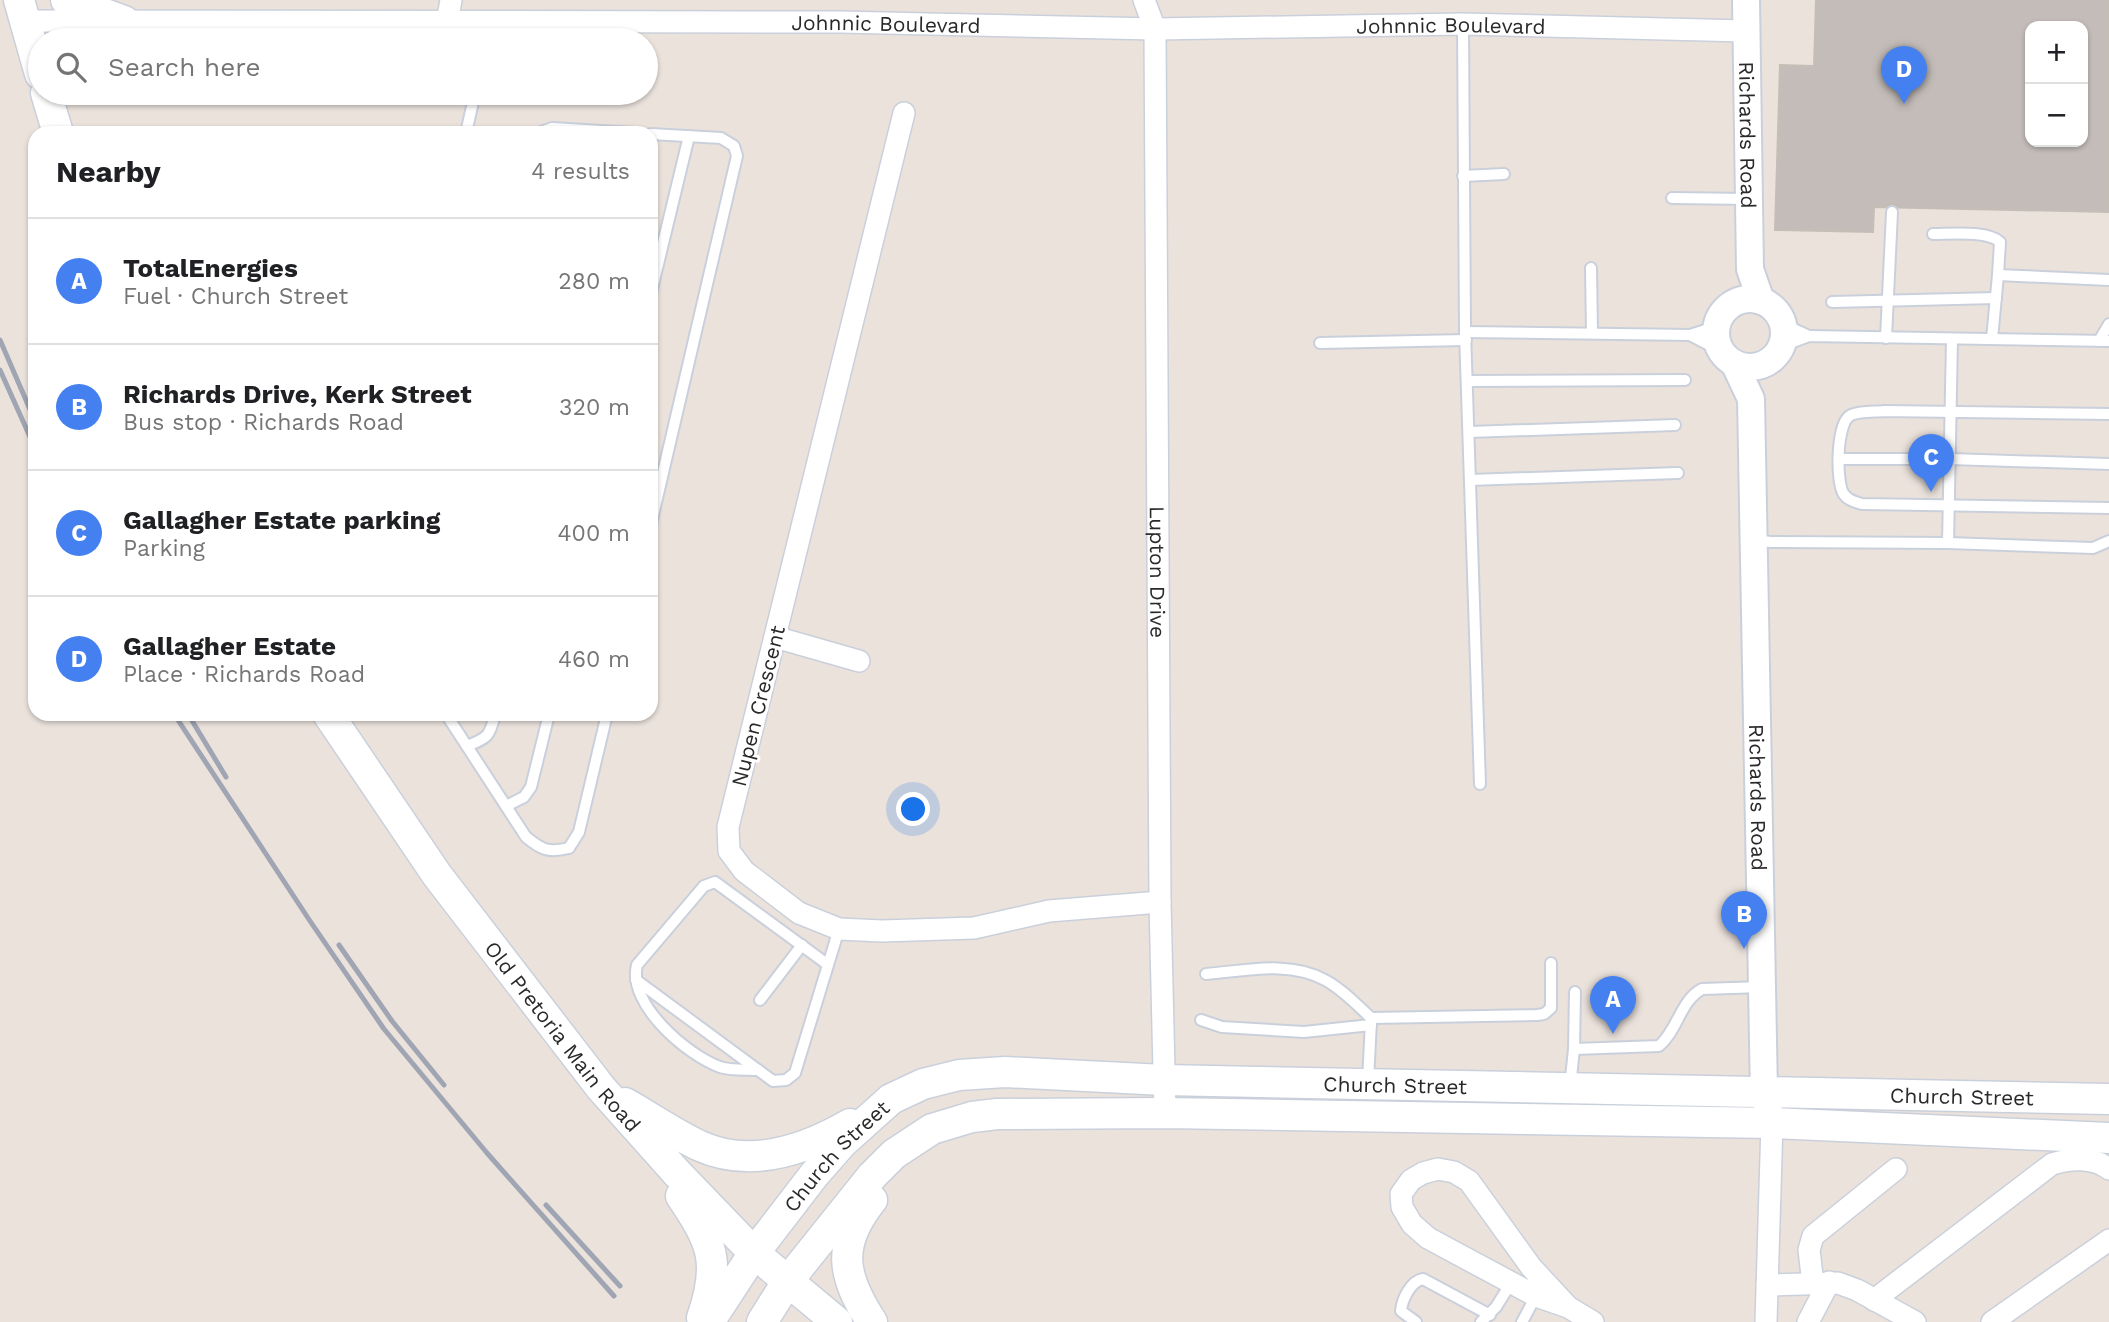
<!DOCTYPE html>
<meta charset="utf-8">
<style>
body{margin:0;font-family:"Work Sans",sans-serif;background:#f2f2f2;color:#202124}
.controls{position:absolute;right:21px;top:21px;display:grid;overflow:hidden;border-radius:14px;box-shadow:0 2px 5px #0004}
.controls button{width:63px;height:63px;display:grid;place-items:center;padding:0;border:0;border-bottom:2px solid #e0e0e0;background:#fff;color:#202124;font:35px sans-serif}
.you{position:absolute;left:914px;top:810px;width:24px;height:24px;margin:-18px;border:5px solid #fff;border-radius:50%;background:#1a73e8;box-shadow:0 0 0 10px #1a73e833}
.badge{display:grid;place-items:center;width:46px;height:46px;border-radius:50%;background:#4480ef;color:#fff;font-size:23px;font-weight:700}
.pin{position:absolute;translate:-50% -58px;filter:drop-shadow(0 2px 4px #0008)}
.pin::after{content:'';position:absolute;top:37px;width:24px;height:21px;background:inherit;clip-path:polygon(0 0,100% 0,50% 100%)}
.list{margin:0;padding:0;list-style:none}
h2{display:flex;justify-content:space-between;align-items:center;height:91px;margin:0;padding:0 28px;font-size:30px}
h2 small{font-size:23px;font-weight:400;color:#757577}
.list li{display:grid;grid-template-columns:46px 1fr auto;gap:21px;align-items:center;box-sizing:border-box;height:126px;padding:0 28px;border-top:2px solid #e0e0e0}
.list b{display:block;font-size:26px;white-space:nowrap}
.list p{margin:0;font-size:23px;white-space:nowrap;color:#757577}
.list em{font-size:23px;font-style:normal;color:#757577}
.icon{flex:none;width:38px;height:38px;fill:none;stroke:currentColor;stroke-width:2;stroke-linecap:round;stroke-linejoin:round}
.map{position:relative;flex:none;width:2109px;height:1322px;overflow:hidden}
.search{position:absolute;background:#fff;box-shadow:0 2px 5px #0004;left:28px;top:28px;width:630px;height:77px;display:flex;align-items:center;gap:18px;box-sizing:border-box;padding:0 24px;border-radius:38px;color:#757577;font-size:26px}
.panel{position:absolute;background:#fff;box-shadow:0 2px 5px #0004;left:28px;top:126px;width:630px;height:595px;border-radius:21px}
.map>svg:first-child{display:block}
.building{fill:#c3bcb9;stroke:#c6beb6;stroke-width:2;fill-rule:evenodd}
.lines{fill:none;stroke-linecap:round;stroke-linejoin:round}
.service-casing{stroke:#cad0db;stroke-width:14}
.minor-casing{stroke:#cad0db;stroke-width:24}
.tertiary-casing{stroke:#cad0db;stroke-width:30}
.secondary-casing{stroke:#cad0db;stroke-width:33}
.service{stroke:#fff;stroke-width:10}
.minor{stroke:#fff;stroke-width:21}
.tertiary{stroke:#fff;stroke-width:26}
.secondary{stroke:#fff;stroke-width:30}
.rail{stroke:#9fa5b3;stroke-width:5}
.labels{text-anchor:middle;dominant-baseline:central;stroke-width:6;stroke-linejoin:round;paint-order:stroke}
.street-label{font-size:21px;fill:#292929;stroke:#fff}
</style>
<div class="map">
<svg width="2109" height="1322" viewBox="0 0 2109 1322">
<rect width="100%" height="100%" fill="#ebe2dc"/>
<path class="building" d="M1816 0H2109V212L1874 207 1873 232 1775 230 1780 65 1814 66ZM2030 26H2083V142H2030Z"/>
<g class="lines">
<defs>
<g id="service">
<path d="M1463 24 1465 332 1480 784"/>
<path d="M488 40 492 23"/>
<path d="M466 133 475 93"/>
<path d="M538 133 552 128 635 133"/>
<path d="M651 134 721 138 734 146 737 156 651 524"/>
<path d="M1463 176 1504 174"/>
<path d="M1672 198 1749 199"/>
<path d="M1933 234C1950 234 1988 230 2000 242L1998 275"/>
<path d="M1591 268 1592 333"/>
<path d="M651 293 689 136"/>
<path d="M1832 302 1996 298"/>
<path d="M1783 324 1809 336"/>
<path d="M1465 332 1690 335 1715 327"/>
<path d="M1690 335 1719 350"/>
<path d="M1886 338 1892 212"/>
<path d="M1992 339 1998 275 2109 280"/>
<path d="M2099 341 2109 324"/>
<path d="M1320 343 1466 340"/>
<path d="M1782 346 1809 336 2109 341"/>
<path d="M1467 381 1685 380"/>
<path d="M2109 414 1884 411C1875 412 1860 411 1851 415 1836 422 1836 480 1843 493 1847 500 1855 502 1862 504L2109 508"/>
<path d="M1469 432 1675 425"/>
<path d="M1839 459H1950L2109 464"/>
<path d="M1470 480 1678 473"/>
<path d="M1753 540 1771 542 1948 543 2093 548 2109 541"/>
<path d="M1948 543 1952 339"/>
<path d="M446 714 526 837C542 850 548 853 569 848L579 832 607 714"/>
<path d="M467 746C488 738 490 736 495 714"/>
<path d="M506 806 524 797 531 787 549 714"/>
<path d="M1206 974C1245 971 1289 960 1325 980 1342 989 1357 1005 1371 1018L1537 1015 1544 1014 1551 1008V963"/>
<path d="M636 980 773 1081 786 1080 795 1073 839 929"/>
<path d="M760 1000 802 945"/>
<path d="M1201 1020 1222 1027 1304 1032 1371 1025"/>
<path d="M1574 1049 1659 1046C1678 1030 1680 1001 1702 989L1762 987"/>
<path d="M758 1070C746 1069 731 1071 720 1067 687 1055 627 1004 637 965L704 886 715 882 827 964"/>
<path d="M1368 1081 1371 1021"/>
<path d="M1570 1087 1574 1049 1575 992"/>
<path d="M1416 1322 1401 1311C1402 1299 1411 1281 1423 1279L1490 1315"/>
<path d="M1481 1322 1496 1307 1511 1283"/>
<path d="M1522 1322 1536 1296"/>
</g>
<g id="minor">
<path id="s1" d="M1144 0 1155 29 1160 902 1165 1113"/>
<path id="s2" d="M25 21 840 22 1155 29 1463 24 1745 31"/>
<path d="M447 23 451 0"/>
<path d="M904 113 728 827 729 851 744 871 799 913 839 929 882 931 974 928 1049 911 1160 902"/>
<path d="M775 637 859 661"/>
<path d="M1813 1284 1809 1250 1813 1236 1896 1169"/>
<path d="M1767 1285 1838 1283 1857 1290 1915 1322"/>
<path d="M1874 1300 2052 1164C2070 1158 2094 1157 2109 1169"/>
<path d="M1568 1307 1531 1267 1469 1181 1454 1172 1438 1169 1423 1173 1411 1180 1401 1194 1402 1207 1412 1224 1428 1238 1536 1296 1568 1307 1593 1322"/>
<path d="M1766 1322 1772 1123"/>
<path d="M1808 1322 1829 1282"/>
<path d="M1992 1322 2109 1240"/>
</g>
<g id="tertiary">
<path id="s3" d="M1746 0 1750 269 1761 301"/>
<circle cx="1750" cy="333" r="34"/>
<path id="s4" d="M1735 365 1751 399 1764 1094 1769 1112"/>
</g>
<g id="secondary">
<path d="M19 0 40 74"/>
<path d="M66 0 124 21"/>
<path d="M46 93 58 133"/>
<path id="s5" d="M328 714 437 875 601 1088 676 1172 754 1253 837 1322"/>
<path d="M625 1103C650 1117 674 1134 700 1146 751 1169 805 1150 850 1124"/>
<path d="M681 1196C713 1243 721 1263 702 1318"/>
<path d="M872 1200C836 1245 842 1276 872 1322"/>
<path id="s6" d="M709 1322 754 1253 814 1175 842 1143 891 1099 923 1084 959 1075 1005 1072 1164 1080 2109 1099"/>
<path d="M762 1322 787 1282 872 1176 894 1154 932 1129 972 1117 997 1114 1165 1113 1772 1123 2109 1138"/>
</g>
</defs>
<use href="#service" class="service-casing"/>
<use href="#minor" class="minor-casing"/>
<use href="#tertiary" class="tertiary-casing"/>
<use href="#secondary" class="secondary-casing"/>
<use href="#service" class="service"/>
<use href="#minor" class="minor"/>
<use href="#tertiary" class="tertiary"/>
<use href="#secondary" class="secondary"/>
<g class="rail">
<path d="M0 340 35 421"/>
<path d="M0 370 35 448"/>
<path d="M174 714 310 921 384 1029 487 1153 614 1296"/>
<path d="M188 714 226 777"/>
<path d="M339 945 392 1021 444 1085"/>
<path d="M546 1205 620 1286"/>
</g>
</g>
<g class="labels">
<g class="street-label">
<text stroke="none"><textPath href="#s2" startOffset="861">Johnnic Boulevard</textPath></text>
<text stroke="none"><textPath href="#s2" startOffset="1426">Johnnic Boulevard</textPath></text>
<text stroke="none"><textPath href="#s3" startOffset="135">Richards Road</textPath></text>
<text stroke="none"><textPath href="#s1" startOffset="574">Lupton Drive</textPath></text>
<text transform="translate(758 706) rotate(-76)">Nupen Crescent</text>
<text stroke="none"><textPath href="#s4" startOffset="436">Richards Road</textPath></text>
<text stroke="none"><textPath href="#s5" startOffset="399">Old Pretoria Main Road</textPath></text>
<text stroke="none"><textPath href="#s6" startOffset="798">Church Street</textPath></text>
<text stroke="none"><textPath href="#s6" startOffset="1365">Church Street</textPath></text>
<text stroke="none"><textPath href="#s6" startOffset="210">Church Street</textPath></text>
</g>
</g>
</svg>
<div class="controls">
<button>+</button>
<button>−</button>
</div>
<div class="you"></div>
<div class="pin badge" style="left:1613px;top:1034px">A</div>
<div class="pin badge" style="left:1744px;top:949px">B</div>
<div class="pin badge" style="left:1931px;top:492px">C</div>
<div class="pin badge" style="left:1904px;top:104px">D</div>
<div class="search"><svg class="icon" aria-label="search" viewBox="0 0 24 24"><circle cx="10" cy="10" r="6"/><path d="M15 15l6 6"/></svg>Search here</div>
<section class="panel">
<h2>Nearby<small>4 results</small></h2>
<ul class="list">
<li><span class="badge">A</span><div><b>TotalEnergies</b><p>Fuel · Church Street</p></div><em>280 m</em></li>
<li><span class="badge">B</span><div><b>Richards Drive, Kerk Street</b><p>Bus stop · Richards Road</p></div><em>320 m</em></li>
<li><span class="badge">C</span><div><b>Gallagher Estate parking</b><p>Parking</p></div><em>400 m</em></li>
<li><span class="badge">D</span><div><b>Gallagher Estate</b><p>Place · Richards Road</p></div><em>460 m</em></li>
</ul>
</section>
</div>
